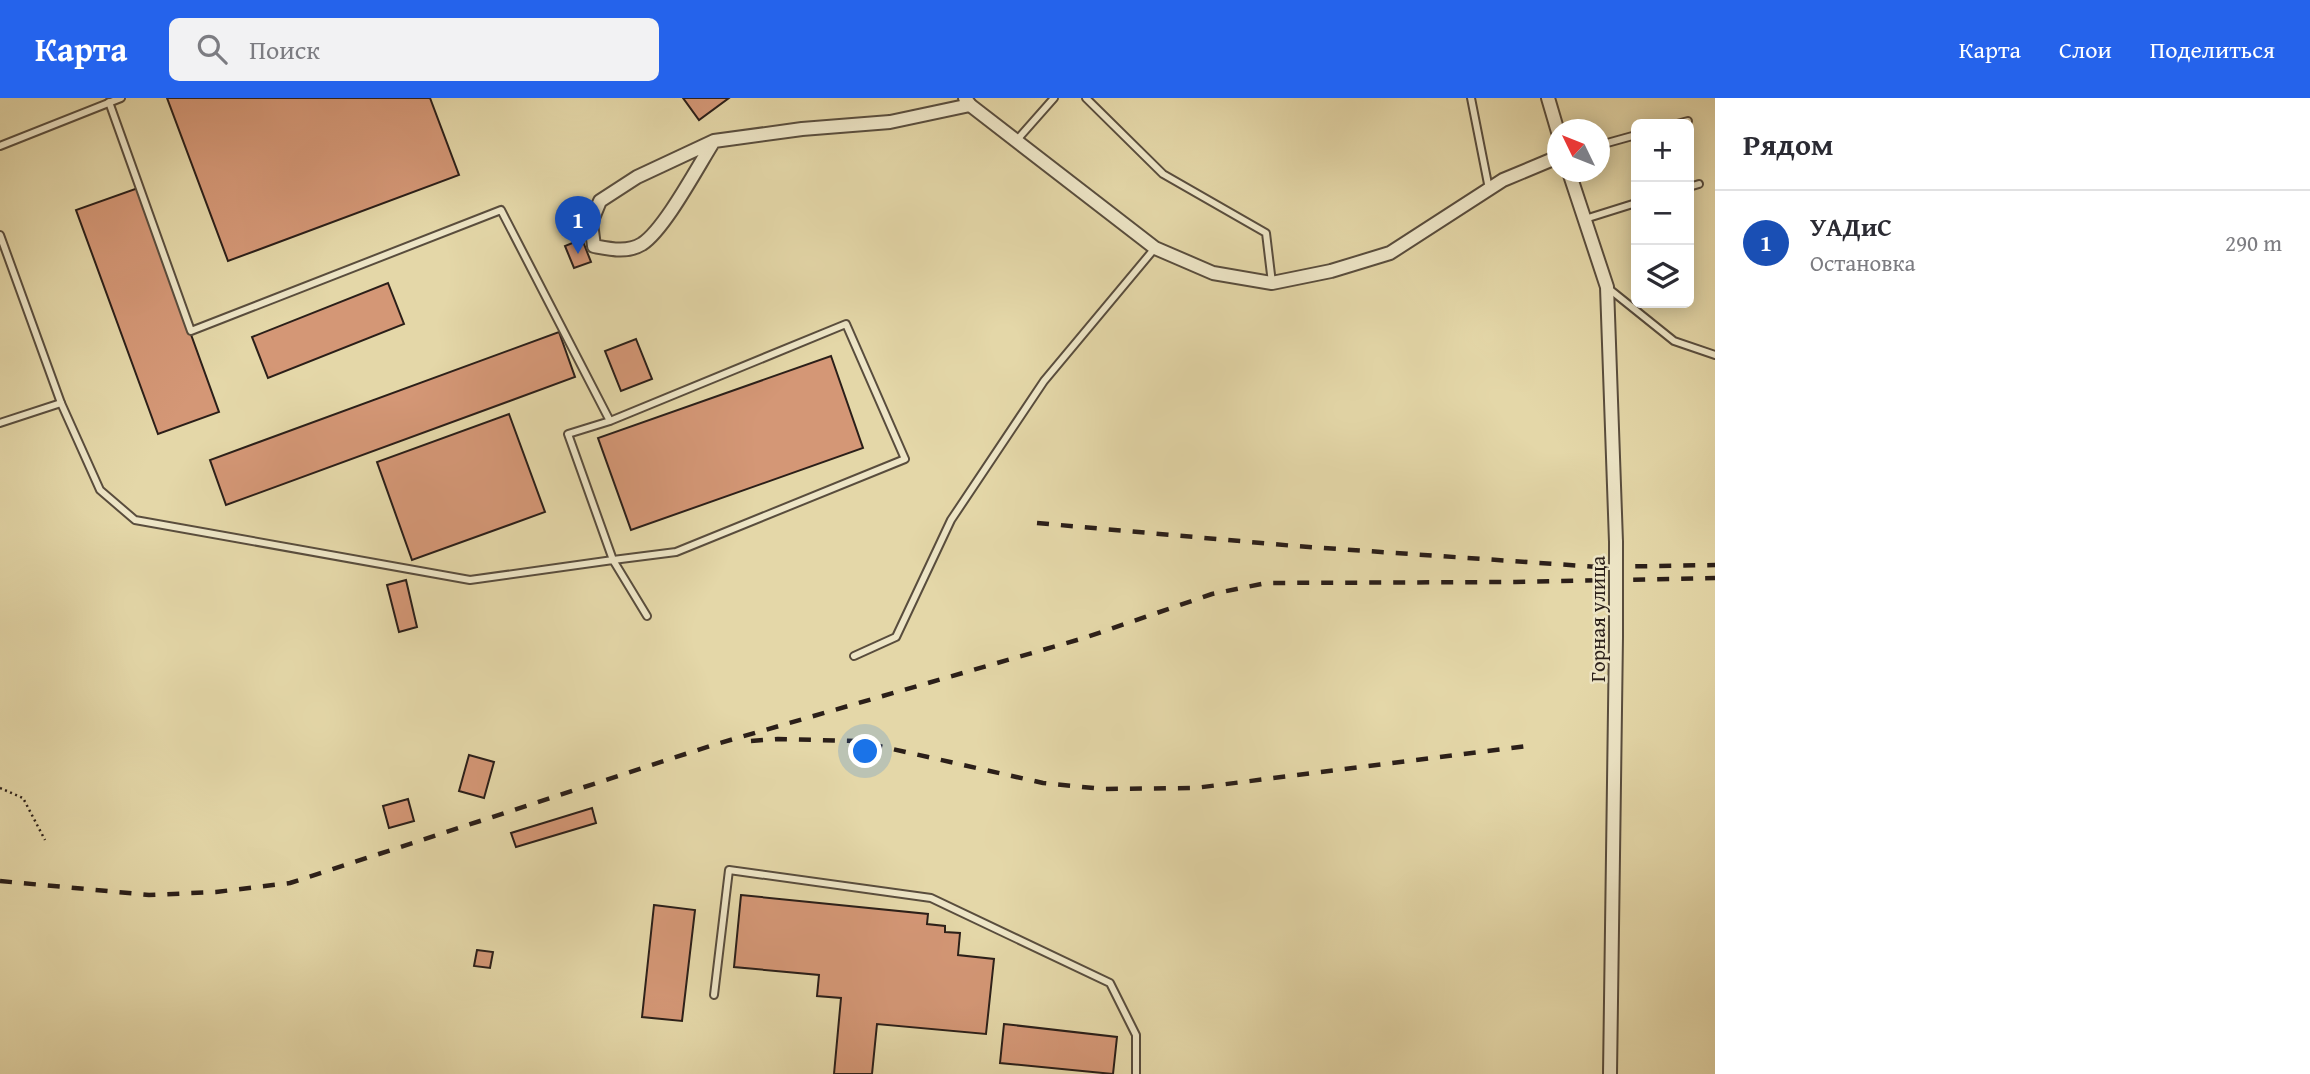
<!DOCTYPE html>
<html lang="ru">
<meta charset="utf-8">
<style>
body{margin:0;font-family:"Gentium Book Plus",serif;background:#f2f2f3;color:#2b2b33}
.controls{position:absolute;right:21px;top:21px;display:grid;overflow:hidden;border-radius:10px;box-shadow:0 4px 18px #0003}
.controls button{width:63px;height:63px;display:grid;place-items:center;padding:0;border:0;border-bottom:2px solid #e1e1e2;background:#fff;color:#2b2b33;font:35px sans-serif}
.compass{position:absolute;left:1547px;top:21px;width:63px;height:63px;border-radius:50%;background:#fff;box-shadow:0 4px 18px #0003;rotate:313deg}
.you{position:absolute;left:866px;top:654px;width:24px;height:24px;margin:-18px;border:5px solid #fff;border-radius:50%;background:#1a73e8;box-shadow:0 0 0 10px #1a73e833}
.badge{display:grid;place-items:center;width:46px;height:46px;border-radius:50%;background:#2563eb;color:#fff;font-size:23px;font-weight:700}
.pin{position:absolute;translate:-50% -58px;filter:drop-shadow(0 2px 4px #0008)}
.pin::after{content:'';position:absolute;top:37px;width:24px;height:21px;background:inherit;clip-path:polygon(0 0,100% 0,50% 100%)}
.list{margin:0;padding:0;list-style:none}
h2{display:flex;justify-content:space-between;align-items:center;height:91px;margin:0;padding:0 28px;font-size:30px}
h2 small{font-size:23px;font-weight:400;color:#7c7c81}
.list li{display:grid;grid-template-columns:46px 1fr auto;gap:21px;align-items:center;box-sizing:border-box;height:105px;padding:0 28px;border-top:2px solid #e1e1e2}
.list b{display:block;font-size:26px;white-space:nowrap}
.list p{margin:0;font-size:23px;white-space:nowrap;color:#7c7c81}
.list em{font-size:23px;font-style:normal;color:#7c7c81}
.icon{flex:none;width:38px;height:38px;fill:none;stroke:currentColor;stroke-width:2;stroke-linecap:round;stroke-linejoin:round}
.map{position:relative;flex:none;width:1715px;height:976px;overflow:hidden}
header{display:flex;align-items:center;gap:42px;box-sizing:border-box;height:98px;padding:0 35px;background:#2563eb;color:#fff}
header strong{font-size:33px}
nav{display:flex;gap:38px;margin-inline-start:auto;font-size:24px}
.search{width:490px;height:63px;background:#f2f2f3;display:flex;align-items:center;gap:18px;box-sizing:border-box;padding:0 24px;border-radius:10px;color:#7c7c81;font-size:26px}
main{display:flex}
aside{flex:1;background:#fff}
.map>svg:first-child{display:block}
.building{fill:#d49776;stroke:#2b1f19;stroke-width:2}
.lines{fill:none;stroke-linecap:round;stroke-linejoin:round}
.lane-casing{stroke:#594d3d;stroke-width:10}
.street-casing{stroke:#594d3d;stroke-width:16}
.path{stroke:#2b1f19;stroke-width:2.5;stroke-dasharray:2 3.5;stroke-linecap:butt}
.lane{stroke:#ede5c6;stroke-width:6}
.street{stroke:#ede5c6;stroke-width:12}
.rail{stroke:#2b1f19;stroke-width:4.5;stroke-dasharray:12 12;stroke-linecap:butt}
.street-bridge-casing{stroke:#594d3d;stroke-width:16;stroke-linecap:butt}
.street-bridge{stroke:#ede5c6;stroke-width:12}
.labels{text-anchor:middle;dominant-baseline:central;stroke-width:5;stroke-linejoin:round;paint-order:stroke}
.street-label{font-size:21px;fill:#2b1f19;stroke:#ede5c6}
</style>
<header>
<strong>Карта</strong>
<div class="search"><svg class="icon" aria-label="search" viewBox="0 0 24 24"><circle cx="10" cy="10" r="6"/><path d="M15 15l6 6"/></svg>Поиск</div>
<nav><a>Карта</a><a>Слои</a><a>Поделиться</a></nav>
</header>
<main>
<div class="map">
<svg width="1715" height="976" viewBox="0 0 1715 976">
<rect width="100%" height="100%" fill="#e4d7a8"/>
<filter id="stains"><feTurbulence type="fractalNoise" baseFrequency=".00286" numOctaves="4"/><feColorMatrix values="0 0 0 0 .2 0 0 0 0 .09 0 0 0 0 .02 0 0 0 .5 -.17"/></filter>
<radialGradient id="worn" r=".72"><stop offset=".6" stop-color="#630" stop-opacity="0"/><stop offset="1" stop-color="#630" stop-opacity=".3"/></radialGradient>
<g class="building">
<path d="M167 0H430L459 77 228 163Z"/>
<path d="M683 0H729L699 22Z"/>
<path d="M138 90 219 314 158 336 76 112Z"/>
<path d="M582 141 591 164 574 170 565 148Z"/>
<path d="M388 185 404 226 268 280 252 239Z"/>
<path d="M559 234 575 279 226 407 210 362Z"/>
<path d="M636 241 652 281 621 293 605 253Z"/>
<path d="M831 258 863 350 631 432 598 340Z"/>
<path d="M509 316 545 414 412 462 377 364Z"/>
<path d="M406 482 417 529 399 534 387 487Z"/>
<path d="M469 657 494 664 484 700 459 693Z"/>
<path d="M408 701 414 723 389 730 383 708Z"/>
<path d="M592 710 596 725 516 749 511 735Z"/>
<path d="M741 797 928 816 927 826 945 828V834L960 835 958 857 994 861 986 936 877 926 872 976H834L841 900 817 898 819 877 734 869Z"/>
<path d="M654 807 695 812 682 923 642 919Z"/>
<path d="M477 852 493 854 490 870 474 868Z"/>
<path d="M1004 926 1117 939 1113 976 1000 965Z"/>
</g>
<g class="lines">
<defs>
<g id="lane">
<path d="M1086 0 1163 76 1266 135 1272 185"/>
<path d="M1471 0 1489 91"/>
<path d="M109 4 191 233 501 112 610 323 568 336 613 462 676 454 905 361 846 226 610 323"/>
<path d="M1677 26 1688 23"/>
<path d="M1016 43 1054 0"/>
<path d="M1600 47 1636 37"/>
<path d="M0 48 121 0"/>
<path d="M1689 89 1699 86"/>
<path d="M1585 121 1636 105"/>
<path d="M0 137 61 305"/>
<path d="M1608 190 1674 243 1715 257"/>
<path d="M0 325 61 305 100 392 135 422 470 482 613 462 647 518"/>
<path d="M854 558 896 539 951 422 1044 283 1155 150"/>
<path d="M714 897 729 772 931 800 1110 885 1136 937V976"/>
</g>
<g id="street">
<path d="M965 0 970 7 1155 150 1213 175 1272 185 1331 173 1390 155 1503 82 1558 59"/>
<path d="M1548 0 1558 34"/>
<path d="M714 43C698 68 665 131 642 146 627 155 610 151 594 148L591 125 600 103 637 79 714 43 802 31 890 24 970 7"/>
<path d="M1569 74 1607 189 1616 444"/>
<path d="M1610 976 1616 539"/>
</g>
</defs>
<use href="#lane" class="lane-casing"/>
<use href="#street" class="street-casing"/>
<path class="path" d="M0 690 23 700 45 742"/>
<use href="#lane" class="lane"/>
<use href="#street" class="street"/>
<g class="rail">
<path d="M1037 425 1295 448 1598 469 1715 467"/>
<path d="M751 643 778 641 857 643 1043 685 1103 691 1195 690 1527 648"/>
<path d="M0 783 149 797 216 794 290 785 713 647 1084 540 1212 496 1266 485 1515 484 1715 480"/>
</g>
<defs>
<path id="street-bridge" d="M1616 539V444"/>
</defs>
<use href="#street-bridge" class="street-bridge-casing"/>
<use href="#street-bridge" class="street-bridge"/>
</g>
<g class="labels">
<g class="street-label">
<text transform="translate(1597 521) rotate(-90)">Горная улица</text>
</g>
</g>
<rect width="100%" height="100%" filter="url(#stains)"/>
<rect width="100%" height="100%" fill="url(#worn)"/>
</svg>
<div class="controls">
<button>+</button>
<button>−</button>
<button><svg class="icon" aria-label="layers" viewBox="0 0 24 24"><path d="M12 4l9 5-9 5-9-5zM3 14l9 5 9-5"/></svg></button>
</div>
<svg class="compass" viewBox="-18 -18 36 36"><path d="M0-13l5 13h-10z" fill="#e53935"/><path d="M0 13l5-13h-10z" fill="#7c7c81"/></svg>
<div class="you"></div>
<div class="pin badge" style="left:578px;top:156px;background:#1a4fb4">1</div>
</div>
<aside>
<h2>Рядом<small></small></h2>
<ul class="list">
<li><span class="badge" style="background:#1a4fb4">1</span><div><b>УАДиС</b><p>Остановка</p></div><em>290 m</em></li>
</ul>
</aside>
</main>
